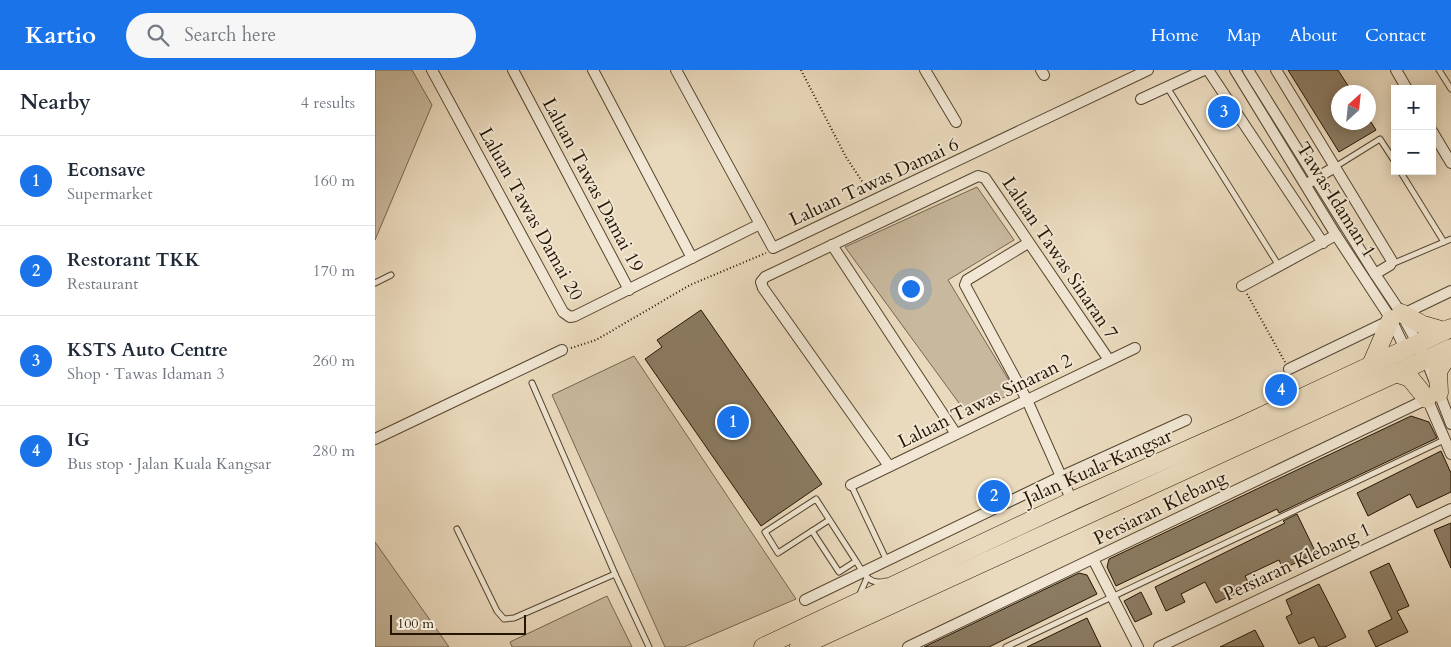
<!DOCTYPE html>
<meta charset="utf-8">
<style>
body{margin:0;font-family:Cardo,serif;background:#f6f6f7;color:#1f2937}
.controls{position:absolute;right:15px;top:15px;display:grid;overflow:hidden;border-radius:0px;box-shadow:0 2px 12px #0003}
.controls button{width:45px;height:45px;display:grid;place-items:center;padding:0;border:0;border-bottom:1px solid #e0e1e3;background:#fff;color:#1f2937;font:25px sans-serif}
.compass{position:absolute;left:956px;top:15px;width:45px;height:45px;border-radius:50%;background:#fff;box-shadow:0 2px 12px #0003;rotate:27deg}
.scale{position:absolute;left:15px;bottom:12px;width:136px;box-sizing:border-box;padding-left:5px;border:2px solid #241400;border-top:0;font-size:14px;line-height:18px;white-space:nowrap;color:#241400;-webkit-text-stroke:4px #f1e7d4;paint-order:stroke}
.you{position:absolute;left:535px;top:218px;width:18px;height:18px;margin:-12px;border:4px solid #fff;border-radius:50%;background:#1a73e8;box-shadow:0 0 0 8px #1a73e833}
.badge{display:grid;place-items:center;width:32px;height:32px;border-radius:50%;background:#1a73e8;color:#fff;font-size:16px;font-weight:700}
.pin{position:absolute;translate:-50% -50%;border:2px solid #fff;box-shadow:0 1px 5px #0006}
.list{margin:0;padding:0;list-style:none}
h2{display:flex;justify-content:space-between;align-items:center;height:65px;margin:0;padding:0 20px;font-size:21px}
h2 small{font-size:16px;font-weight:400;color:#747a83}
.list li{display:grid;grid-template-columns:32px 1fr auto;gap:15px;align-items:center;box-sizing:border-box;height:90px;padding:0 20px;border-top:1px solid #e0e1e3}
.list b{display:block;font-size:19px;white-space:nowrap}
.list p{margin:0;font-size:16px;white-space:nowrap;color:#747a83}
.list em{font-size:16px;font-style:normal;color:#747a83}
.icon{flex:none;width:28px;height:28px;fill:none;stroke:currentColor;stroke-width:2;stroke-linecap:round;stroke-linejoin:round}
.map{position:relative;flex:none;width:1076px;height:577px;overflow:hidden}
header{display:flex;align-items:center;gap:30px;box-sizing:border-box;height:70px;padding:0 25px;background:#1a73e8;color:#fff}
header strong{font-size:24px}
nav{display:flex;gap:28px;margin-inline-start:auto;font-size:18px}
.search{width:350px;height:45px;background:#f6f6f7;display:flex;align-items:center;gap:12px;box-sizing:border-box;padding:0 18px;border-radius:28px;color:#747a83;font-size:19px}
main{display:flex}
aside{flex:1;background:#fff}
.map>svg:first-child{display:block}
.green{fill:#c8b89d;stroke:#76664e}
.building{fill:#8b7b62;stroke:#241400}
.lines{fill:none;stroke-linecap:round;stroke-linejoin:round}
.service-casing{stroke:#56462f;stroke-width:7}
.minor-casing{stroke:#56462f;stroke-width:12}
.trunk-casing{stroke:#241400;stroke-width:19}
.path{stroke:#241400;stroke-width:2;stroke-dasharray:1 2.5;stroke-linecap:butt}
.service{stroke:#f1e7d4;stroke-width:5}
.minor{stroke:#f1e7d4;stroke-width:10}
.trunk{stroke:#eadabd;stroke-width:18}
.labels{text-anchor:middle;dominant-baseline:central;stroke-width:4;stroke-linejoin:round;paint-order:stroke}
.street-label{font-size:19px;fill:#241400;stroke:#f1e7d4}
</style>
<header>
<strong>Kartio</strong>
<div class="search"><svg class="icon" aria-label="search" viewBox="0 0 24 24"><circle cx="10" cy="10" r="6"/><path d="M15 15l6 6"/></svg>Search here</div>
<nav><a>Home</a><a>Map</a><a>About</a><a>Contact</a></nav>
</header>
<main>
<aside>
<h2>Nearby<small>4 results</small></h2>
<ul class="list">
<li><span class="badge">1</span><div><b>Econsave</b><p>Supermarket</p></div><em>160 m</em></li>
<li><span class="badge">2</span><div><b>Restorant TKK</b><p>Restaurant</p></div><em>170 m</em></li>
<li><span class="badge">3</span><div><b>KSTS Auto Centre</b><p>Shop · Tawas Idaman 3</p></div><em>260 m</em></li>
<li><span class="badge">4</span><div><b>IG</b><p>Bus stop · Jalan Kuala Kangsar</p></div><em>280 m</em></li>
</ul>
</aside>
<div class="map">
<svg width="1076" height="577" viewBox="0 0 1076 577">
<rect width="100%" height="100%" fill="#eadabd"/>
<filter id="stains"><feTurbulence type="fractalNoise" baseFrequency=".004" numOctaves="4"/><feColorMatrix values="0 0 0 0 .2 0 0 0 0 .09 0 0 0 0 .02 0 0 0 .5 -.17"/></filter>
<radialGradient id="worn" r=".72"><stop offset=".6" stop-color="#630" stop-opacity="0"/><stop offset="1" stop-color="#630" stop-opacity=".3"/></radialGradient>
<g class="green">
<path d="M0 0H37L57 35 0 170Z"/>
<path d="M602 117 639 170 573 210 641 322 592 344 470 177Z"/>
<path d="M259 286 421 529 309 577H290L177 325Z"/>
<path d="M0 472 74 577H0Z"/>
<path d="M232 526 257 577H137L135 572Z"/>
</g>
<g class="building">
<path d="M913 0H963L977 22H964V52H996L1001 60 964 82Z"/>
<path d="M326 240 447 414 386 456 270 289 287 277 282 270Z"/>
<path d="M1036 346 1054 352 1062 368 904 443 902 439 741 516 732 497 734 489Z"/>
<path d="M1066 381 1076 403V422L1042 438 1035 424 993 446 982 423Z"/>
<path d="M922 444 941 483 908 499 904 490 870 506 875 516 841 533 830 512 806 524 810 532 791 541 780 517 910 453 908 451Z"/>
<path d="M1076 453V498L1059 460Z"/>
<path d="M1014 493 1034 536 1022 541 1033 562 1001 577 993 561 1017 549 995 502Z"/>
<path d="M704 503 712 505 722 524 614 577H549Z"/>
<path d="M944 514 971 567 950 577H944L939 567 924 574 911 547 917 544 911 530Z"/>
<path d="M766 522 777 544 760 552 749 531Z"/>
<path d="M712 548 726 577H652Z"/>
<path d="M880 560 889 577H845Z"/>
</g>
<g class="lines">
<defs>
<g id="service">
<path d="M1064 0 1076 19"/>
<path d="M792 17 904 196"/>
<path d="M960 97 1005 69 1020 92"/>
<path d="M1025 101 1069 172"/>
<path d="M1017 194 1076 169"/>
<path d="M0 213 16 205"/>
<path d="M157 313 240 504 274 577"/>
<path d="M476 415 512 491"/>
<path d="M82 459 122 541 129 549 139 548 240 504"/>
<path d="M437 461 454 450"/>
<path d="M481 491 441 429 390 462 403 483 437 461 464 502 481 491C489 504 494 516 511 511"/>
<path d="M484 526 492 508"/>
<path d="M631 577 1069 370"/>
</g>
<g id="minor">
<path d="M57 0 188 242 195 247 200 246 385 154"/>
<path d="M138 0 254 220"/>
<path d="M218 0 317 188"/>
<path d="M301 0 398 178 773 0"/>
<path d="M550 0 581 52"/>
<path d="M666 0 669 5"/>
<path d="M833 0 948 173"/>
<path d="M860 0 961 165 1016 249 1032 283"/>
<path d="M873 0 1000 204 1026 243 1051 289 1076 354"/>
<path d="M901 0 1017 191 1015 195 1000 204"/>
<path d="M1021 0 1032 19"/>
<path d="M766 29 829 0"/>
<path d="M1057 61 1076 93"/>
<path d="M935 112 960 97"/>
<path d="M653 173 592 210 590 215 652 330 697 431"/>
<path d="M457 175 581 364"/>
<path d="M867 216 961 165"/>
<path d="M914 299 1076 221"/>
<path d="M1051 326 1076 384"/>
<path d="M0 369 187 280"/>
<path d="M514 396 388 218 386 212 390 207 603 106 610 108 734 290"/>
<path d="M476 415 760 278"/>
<path d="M718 489 763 577"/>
<path d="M430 530 685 407 811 350"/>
<path d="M533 577 1052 329"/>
<path d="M784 577 1076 439"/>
</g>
<g id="trunk">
<path d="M1026 243 1048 255 1069 261"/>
<path d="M996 295 1016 249"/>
<path d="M1021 303 1035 308 1052 329"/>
<path d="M1064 323 1063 301 1076 281"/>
<path d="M388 577 697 431 866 356 1076 258"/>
<path d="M424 577 1076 278"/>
</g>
</defs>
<use href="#service" class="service-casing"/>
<use href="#minor" class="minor-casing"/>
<use href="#trunk" class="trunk-casing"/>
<g class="path">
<path d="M426 0 471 87 494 122"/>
<path d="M872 224 910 292"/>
<path d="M196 278 221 270 315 215 391 183"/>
</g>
<use href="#service" class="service"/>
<use href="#minor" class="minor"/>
<use href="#trunk" class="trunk"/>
</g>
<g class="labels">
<g class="street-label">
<text transform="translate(499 112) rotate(-25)">Laluan Tawas Damai 6</text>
<text transform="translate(218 115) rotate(62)">Laluan Tawas Damai 19</text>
<text transform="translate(961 130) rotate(58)">Tawas Idaman 1</text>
<text transform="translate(156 144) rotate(61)">Laluan Tawas Damai 20</text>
<text transform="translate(685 188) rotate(56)">Laluan Tawas Sinaran 7</text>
<text transform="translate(610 331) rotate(-26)">Laluan Tawas Sinaran 2</text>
<text transform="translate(723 397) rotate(-24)">Jalan Kuala Kangsar</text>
<text transform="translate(785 438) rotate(-26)">Persiaran Klebang</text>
<text transform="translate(922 492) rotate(-25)">Persiaran Klebang 1</text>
</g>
</g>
<rect width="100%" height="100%" filter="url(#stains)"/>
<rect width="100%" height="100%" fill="url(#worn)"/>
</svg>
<div class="controls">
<button>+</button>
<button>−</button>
</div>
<svg class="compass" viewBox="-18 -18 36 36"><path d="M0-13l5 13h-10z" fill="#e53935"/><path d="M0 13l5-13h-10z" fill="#747a83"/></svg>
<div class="scale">100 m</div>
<div class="you"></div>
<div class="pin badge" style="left:358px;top:352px">1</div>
<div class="pin badge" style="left:619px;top:426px">2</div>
<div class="pin badge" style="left:849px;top:42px">3</div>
<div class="pin badge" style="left:906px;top:320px">4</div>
</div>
</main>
